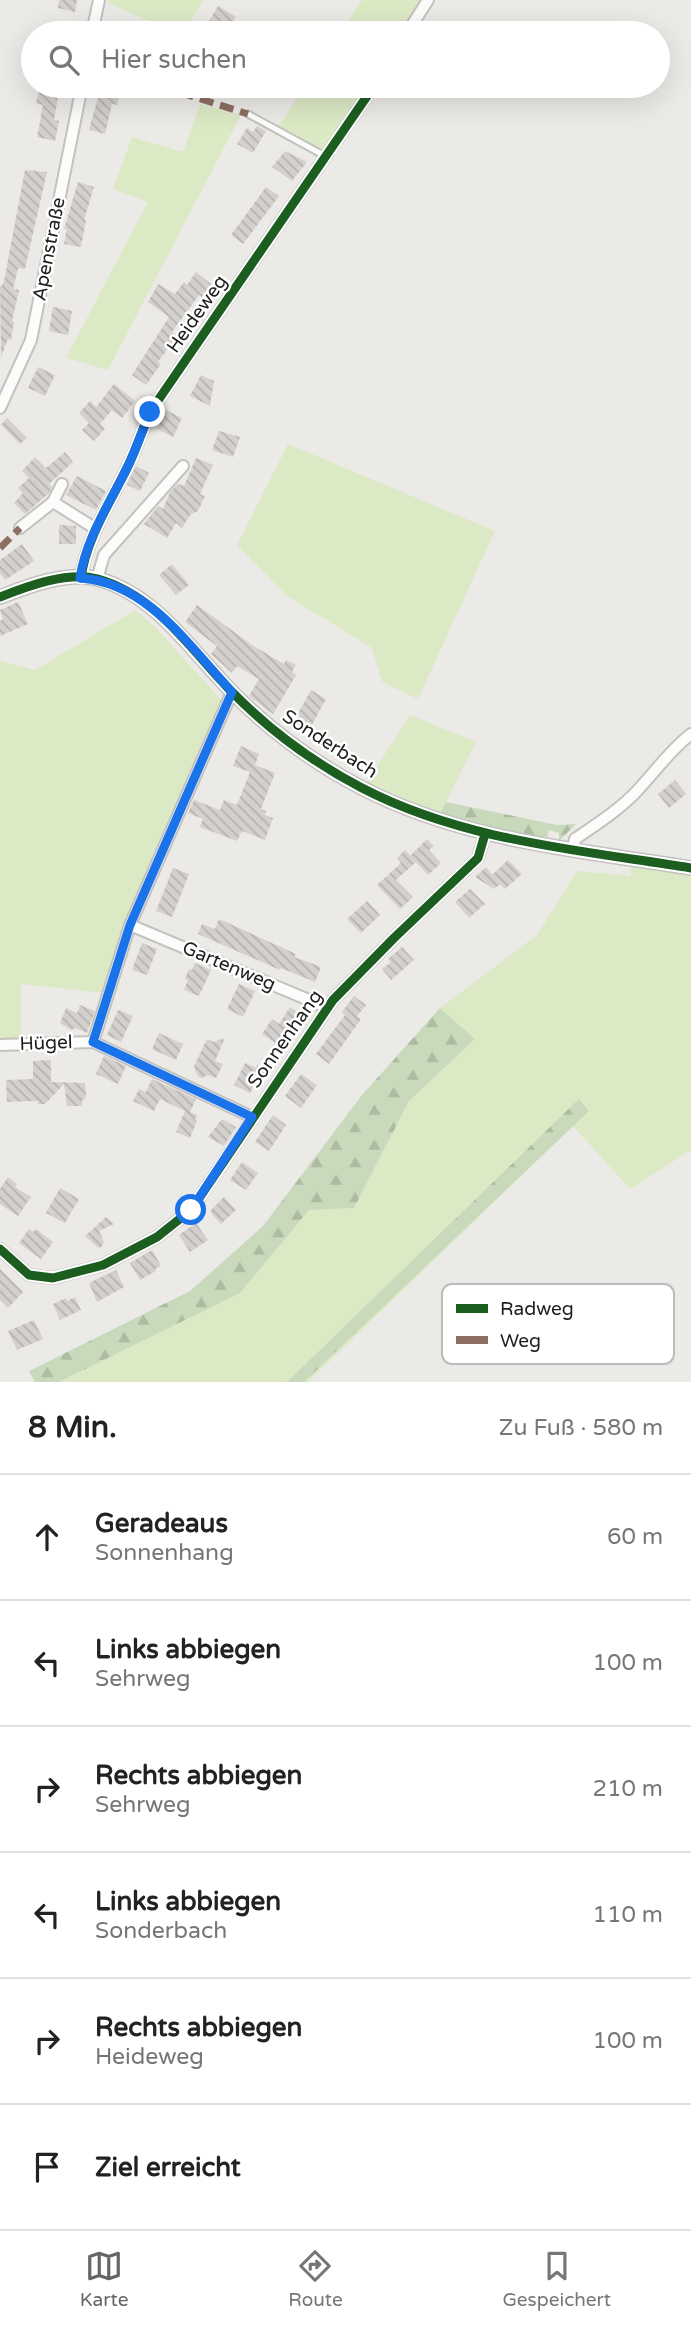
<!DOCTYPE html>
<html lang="de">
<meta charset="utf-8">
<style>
body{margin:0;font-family:"Varela Round",sans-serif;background:#f6f6f6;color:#222}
.stop{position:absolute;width:21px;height:21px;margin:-16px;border:5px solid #1a73e8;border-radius:50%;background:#fff}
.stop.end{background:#1a73e8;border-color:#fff;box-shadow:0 2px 7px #0008}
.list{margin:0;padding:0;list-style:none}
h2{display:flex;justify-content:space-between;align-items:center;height:91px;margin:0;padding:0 28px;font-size:30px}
h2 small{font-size:23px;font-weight:400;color:#767676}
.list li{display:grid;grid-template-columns:46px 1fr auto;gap:21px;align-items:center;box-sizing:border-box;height:126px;padding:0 28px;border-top:2px solid #e0e0e0}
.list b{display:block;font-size:26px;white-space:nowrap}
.list p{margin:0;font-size:23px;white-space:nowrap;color:#767676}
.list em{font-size:23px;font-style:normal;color:#767676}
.icon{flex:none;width:38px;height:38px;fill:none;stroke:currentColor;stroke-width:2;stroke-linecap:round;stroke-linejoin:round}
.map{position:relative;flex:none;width:691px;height:1382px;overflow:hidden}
.search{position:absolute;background:#fff;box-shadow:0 7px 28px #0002;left:21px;right:21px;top:21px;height:77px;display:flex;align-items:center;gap:18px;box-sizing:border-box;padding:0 24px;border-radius:38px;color:#767676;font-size:26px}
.sheet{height:847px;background:#fff}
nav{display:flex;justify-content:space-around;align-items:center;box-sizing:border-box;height:98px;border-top:2px solid #e0e0e0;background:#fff;font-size:19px;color:#767676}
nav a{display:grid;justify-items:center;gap:4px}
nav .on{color:#666564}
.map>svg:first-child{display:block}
.grass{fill:#dce9c5}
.forest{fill:url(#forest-firs)}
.building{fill:url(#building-back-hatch)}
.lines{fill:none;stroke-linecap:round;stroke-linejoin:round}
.service-casing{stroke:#c3c2c1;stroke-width:9}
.minor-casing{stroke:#c3c2c1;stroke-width:14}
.tertiary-casing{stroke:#c3c2c1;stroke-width:16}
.service{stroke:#fcfcfb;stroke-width:5}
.minor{stroke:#fcfcfb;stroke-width:10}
.tertiary{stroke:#fcfcfb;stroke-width:12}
.quiet{stroke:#8d6e63;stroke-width:7;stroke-dasharray:14 7;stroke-linecap:butt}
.cycleway-casing{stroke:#fff;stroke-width:13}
.cycleway{stroke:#1b5e20;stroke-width:9}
.route{stroke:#1a73e8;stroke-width:9}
.labels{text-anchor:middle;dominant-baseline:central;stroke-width:5;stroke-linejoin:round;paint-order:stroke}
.street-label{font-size:19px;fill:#1e1e1e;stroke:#fff}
.key{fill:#fff;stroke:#bcbcbc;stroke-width:2}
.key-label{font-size:19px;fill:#1e1e1e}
</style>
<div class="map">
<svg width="691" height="1382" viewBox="0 0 691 1382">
<defs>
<pattern id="forest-firs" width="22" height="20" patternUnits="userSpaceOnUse" patternTransform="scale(1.75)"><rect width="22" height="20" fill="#c9dabc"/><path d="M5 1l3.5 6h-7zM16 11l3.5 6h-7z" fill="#acbba1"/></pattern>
<pattern id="building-back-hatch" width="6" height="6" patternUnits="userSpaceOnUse" patternTransform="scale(1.75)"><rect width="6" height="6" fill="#d3d0cd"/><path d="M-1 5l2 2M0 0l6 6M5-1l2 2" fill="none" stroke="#b5b2b0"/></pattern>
</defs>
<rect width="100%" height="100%" fill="#eceae7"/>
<g class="grass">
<path d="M108 0H204L183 33H176L108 3Z"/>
<path d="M362 0H422L400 33H340Z"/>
<path d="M305 86H366L324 151 278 127Z"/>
<path d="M200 104 241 115 108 370 66 358 148 202 113 189 132 137 183 152Z"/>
<path d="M288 444 495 531 418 699 382 682 372 648 287 596 237 545Z"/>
<path d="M135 610 157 629 222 701 128 922 105 993 21 984V1041L0 1042V661L35 670Z"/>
<path d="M410 715 476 742 440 814 367 782Z"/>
<path d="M631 866 691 874V1150L630 1189 573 1126 308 1382H59L240 1293 309 1210 354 1208 409 1101 475 1039 440 1008 537 935 577 871 631 876Z"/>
</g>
<g class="forest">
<path d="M446 802 557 825 576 824 559 841V833L549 830 547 839 486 828 440 814Z"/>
<path d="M440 1008 475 1039 409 1101 354 1208 309 1210 240 1293 59 1382H35L29 1371 190 1291 263 1226 362 1095Z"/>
<path d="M579 1099 589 1111 304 1382H287Z"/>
</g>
<g class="building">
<path d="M59 0H77L75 12 58 8Z"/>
<path d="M218 6 236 17 226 33H214L205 28Z"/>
<path d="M40 86H60L54 120 59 121 55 141 37 137 43 105 36 103Z"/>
<path d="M101 86H122L117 105 112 104 105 134 89 130Z"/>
<path d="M257 126 266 131 253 153 237 144 247 128 253 132Z"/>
<path d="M285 151 307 162 292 181 272 167Z"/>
<path d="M25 170 47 172 25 269 18 268 13 289 19 290 12 321 14 322 11 340 8 339 1 357 0 286H2L4 281Z"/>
<path d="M78 182 94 187 84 220H86L81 247 64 244 67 229H64Z"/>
<path d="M266 187 279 196 243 244 231 235Z"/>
<path d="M196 272 211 284 202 297 199 295 172 332 177 336 158 362 161 364 146 385 132 375 169 317 148 302 158 284 175 294 184 282 187 285Z"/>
<path d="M53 307 72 311 68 335 49 331Z"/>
<path d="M38 367 55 375 45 396 28 388Z"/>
<path d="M201 375 214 381 210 406 190 396Z"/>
<path d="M114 384 135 401 122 418 112 410 100 424 105 429 94 441 82 430 89 423 79 413 90 401 96 407Z"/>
<path d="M166 410 182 418 173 437 157 429Z"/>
<path d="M7 418 27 438 20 444 1 425Z"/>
<path d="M219 431 240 437 233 457 212 450Z"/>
<path d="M65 452 73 462 49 484 52 487 49 493 25 514 14 503 23 493 18 488 29 478 22 471 35 457 46 468Z"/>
<path d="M196 458 213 465 200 494 205 496 198 511 191 514 182 528 176 523 167 538 144 524 158 506 163 509 170 492 178 484 184 486Z"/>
<path d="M136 466 149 473 140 491 127 485Z"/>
<path d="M77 476 106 491 96 510 66 495Z"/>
<path d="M59 525 76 526V544H59Z"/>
<path d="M22 544 34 561 5 580 0 573V560Z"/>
<path d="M172 564 189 585 176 595 159 575Z"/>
<path d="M18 602 28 624 0 636V621L3 619 0 610Z"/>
<path d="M197 605 252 645 284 664 286 660 296 665 292 672 296 675 273 714 249 696 259 679 237 666 232 673 211 654 217 646 185 622Z"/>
<path d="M311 690 326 699 308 732 292 724Z"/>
<path d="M241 746 259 754 255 765 275 773 261 809 266 811 265 815 273 818 265 840 242 831 237 841 200 827 203 819 188 813 194 800 220 810 224 800 237 805 250 772 233 766Z"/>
<path d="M675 780 686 794 669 808 658 794Z"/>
<path d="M427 839 434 846 429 850 441 863 428 875 410 856Z"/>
<path d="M405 850 416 862 396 880 413 897 400 909 377 885 401 863 397 858Z"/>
<path d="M508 860 522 874 505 889 500 884 494 889 475 877 486 867 492 875Z"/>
<path d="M173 868 189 874 172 917 156 911Z"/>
<path d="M470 889 485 904 469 918 455 902Z"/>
<path d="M367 901 380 915 361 933 347 919Z"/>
<path d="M219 919 296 954 294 957 321 967 315 982 281 968 280 970 198 934 202 924 215 929Z"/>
<path d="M142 943 157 949 147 975 132 970Z"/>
<path d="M402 947 414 960 391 980 382 969 391 962 388 959Z"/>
<path d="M195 963 211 970 199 996 184 990 188 980 185 979 189 969 192 970Z"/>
<path d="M239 984 255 991 243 1017 227 1009Z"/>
<path d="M354 996 366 1005 357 1016 361 1019 329 1064 316 1054 345 1015 342 1012Z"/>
<path d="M80 1005 95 1011 87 1033 75 1028 71 1030 60 1023 66 1008 77 1013Z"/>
<path d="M290 1007 305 1017 283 1048 262 1034 272 1019 279 1024Z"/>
<path d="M118 1010 133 1016 121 1042 107 1035Z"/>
<path d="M159 1033 183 1044 176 1060 152 1049Z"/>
<path d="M225 1038 215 1061 223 1064 216 1078 208 1075 201 1078 197 1075 194 1066 207 1039 213 1042Z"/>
<path d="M104 1056 126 1066 118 1084 96 1074Z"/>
<path d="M51 1060V1082L85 1083 86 1097 82 1101V1106H67L64 1084 45 1104H38V1101H34L7 1102 6 1080 33 1079V1061Z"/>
<path d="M245 1063 256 1068 257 1065 268 1071 261 1085 255 1083 250 1093 234 1085Z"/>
<path d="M301 1074 317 1085 301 1108 285 1096Z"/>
<path d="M152 1079 196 1099 190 1112 197 1115 195 1120 197 1121 190 1138 176 1132 185 1111 160 1099 154 1111 133 1101 139 1089 146 1092Z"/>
<path d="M273 1115 286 1125 269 1151 255 1142Z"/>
<path d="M222 1119 236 1127 224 1146 208 1137Z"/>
<path d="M242 1162 258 1173 246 1190 230 1180Z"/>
<path d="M8 1177 17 1184 15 1187 31 1197 18 1216 0 1204V1189Z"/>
<path d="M60 1188 79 1199 65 1223 46 1213Z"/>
<path d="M224 1197 236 1210 221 1224 211 1213V1210Z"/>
<path d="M106 1217 114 1224 99 1231 104 1242 100 1249 85 1236Z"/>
<path d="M196 1223 208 1240 190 1252 179 1235Z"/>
<path d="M29 1229 33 1232 36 1229 53 1242 41 1259 19 1243Z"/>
<path d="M152 1250 161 1266 155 1269 156 1271 140 1280 130 1263Z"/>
<path d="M0 1269 23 1292 8 1308 0 1300Z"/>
<path d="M116 1270 124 1287 97 1302 89 1283Z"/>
<path d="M75 1297 81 1310 60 1320 53 1304 66 1298 67 1301Z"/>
<path d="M34 1320 43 1339 17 1350 8 1331Z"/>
</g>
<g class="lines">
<defs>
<path id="service" d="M248 114 325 156"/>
<g id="minor">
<path d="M92 33 99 0"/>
<path d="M407 33 428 0"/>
<path d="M0 408 31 340 82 86"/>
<path d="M53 502 96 529"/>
<path d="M20 528 53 502 62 484"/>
<path d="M81 578C86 539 110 503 127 468 136 450 142 431 150 412L374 86"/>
<path d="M97 579 104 555 183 466"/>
<path d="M232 692 130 925 93 1042 252 1117"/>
<path d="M573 849 575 839C597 824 619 810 637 791 655 772 670 750 691 734"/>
<path d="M130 925 328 1008"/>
<path d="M0 1045 93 1042"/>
<path d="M0 1249 29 1275 53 1278 103 1265 157 1237 191 1210 333 1000 394 938 478 858 485 834"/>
</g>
<path id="tertiary" d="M0 597C28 586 67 571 98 579 156 595 191 650 230 690 268 729 314 763 362 788 464 841 579 850 691 868"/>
</defs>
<use href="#service" class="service-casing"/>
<use href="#minor" class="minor-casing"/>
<use href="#tertiary" class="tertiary-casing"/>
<use href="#service" class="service"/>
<use href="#minor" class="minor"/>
<use href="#tertiary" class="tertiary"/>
<g class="quiet">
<path d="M160 86 248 114"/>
<path d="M0 548 20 528"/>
</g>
<defs>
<g id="cycleway">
<path d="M81 578C86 539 110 503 127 468 136 450 142 431 150 412L374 86"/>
<path d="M0 597C28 586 67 571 98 579 156 595 191 650 230 690 268 729 314 763 362 788 464 841 579 850 691 868"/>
<path d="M0 1249 29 1275 53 1278 103 1265 157 1237 191 1210 333 1000 394 938 478 858 485 834"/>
</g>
</defs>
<use href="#cycleway" class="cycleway-casing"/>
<use href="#cycleway" class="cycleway"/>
</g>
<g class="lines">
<path class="route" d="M150 412C142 431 136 450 127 468 110 503 86 538 80 578 147 582 190 647 232 692L130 925 93 1042 252 1117 191 1210"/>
</g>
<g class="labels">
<g class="street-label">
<text transform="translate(49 249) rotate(-79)">Apenstraße</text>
<text transform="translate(197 314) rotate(-55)">Heideweg</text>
<text transform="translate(330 744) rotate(33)">Sonderbach</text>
<text transform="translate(229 966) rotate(23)">Gartenweg</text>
<text transform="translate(285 1039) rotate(-55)">Sonnenhang</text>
<text transform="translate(46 1043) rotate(-2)">Hügel</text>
</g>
</g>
<rect x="442" y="1284" width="232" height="80" rx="10" class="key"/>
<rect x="456" y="1304" width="32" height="9" fill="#1b5e20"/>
<rect x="456" y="1336" width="32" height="8" fill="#8d6e63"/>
<g class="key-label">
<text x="500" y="1315">Radweg</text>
<text x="500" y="1347">Weg</text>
</g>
</svg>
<div class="stop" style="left:191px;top:1210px"></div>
<div class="stop end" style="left:150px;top:412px"></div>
<div class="search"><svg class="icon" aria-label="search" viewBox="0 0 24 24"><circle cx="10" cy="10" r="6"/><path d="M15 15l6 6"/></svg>Hier suchen</div>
</div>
<section class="sheet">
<h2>8 Min.<small>Zu Fuß · 580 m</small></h2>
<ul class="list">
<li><svg class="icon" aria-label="ahead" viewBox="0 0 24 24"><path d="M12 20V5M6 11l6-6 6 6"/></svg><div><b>Geradeaus</b><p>Sonnenhang</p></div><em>60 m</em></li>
<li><svg class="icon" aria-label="left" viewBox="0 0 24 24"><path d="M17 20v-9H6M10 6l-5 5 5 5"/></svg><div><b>Links abbiegen</b><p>Sehrweg</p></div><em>100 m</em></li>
<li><svg class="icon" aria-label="right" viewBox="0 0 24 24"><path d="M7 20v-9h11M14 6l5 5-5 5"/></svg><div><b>Rechts abbiegen</b><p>Sehrweg</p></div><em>210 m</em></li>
<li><svg class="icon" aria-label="left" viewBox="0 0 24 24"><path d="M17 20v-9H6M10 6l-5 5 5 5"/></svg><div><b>Links abbiegen</b><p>Sonderbach</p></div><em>110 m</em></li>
<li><svg class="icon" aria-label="right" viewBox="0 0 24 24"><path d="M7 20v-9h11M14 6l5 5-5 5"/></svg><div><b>Rechts abbiegen</b><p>Heideweg</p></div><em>100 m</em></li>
<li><svg class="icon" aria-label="arrive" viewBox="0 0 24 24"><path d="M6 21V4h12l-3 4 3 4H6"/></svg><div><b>Ziel erreicht</b></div></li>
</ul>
</section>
<nav>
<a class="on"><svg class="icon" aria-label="map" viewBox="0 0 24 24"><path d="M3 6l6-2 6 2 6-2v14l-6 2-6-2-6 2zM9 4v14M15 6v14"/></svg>Karte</a>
<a><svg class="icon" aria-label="directions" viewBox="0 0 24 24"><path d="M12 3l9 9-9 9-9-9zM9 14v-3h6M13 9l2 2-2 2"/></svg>Route</a>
<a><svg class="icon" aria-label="saved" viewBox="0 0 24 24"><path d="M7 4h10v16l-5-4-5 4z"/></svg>Gespeichert</a>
</nav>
